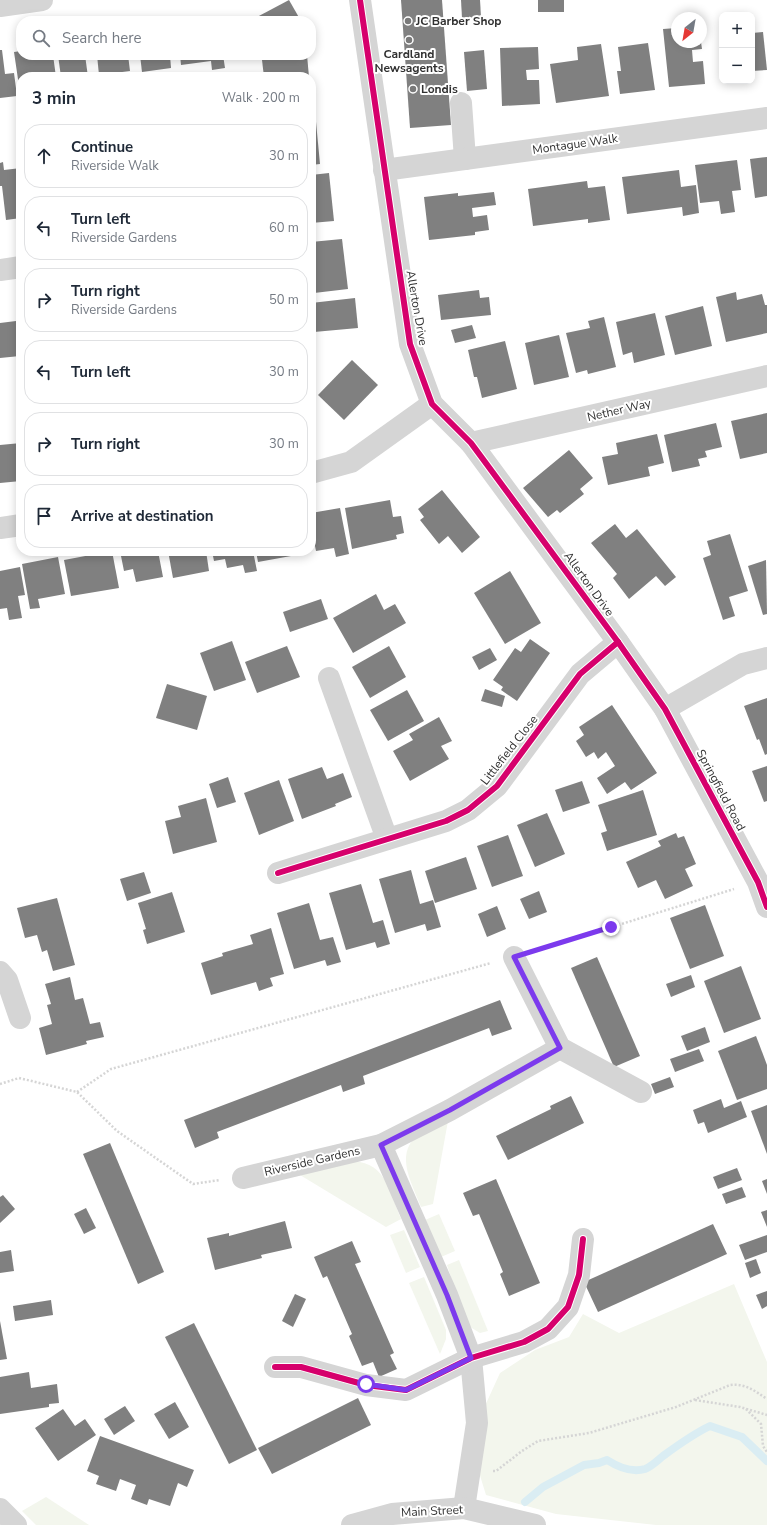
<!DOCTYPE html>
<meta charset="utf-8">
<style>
body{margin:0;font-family:"Nunito Sans",sans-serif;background:#f2f2f3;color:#1f2937}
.controls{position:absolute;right:12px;top:12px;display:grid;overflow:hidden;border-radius:8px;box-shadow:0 2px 10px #0003}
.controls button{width:36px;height:36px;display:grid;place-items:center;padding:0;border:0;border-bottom:1px solid #e0e1e3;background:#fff;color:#1f2937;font:20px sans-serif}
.compass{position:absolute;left:671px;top:12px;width:36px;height:36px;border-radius:50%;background:#fff;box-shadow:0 2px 10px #0003;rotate:211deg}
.stop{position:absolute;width:12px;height:12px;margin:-9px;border:3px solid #7c3aed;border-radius:50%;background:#fff}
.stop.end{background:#7c3aed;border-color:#fff;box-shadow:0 1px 4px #0008}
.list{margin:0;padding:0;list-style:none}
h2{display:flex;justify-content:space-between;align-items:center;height:52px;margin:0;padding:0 16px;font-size:17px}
h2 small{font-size:13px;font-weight:400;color:#747a83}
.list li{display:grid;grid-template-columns:26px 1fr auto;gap:12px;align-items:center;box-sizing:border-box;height:64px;margin:0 8px 8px;padding:0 8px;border:1px solid #e0e1e3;border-radius:16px}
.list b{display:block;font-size:15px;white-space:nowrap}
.list p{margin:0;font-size:13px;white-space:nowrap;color:#747a83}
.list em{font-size:13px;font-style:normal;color:#747a83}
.icon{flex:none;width:22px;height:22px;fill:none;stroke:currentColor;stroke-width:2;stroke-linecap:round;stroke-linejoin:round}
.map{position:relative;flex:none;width:767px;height:1525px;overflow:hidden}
.search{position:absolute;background:#fff;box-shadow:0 2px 10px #0003;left:16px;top:16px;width:300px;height:44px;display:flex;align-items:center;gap:10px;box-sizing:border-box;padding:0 14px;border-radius:16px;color:#747a83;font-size:15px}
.panel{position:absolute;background:#fff;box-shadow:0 2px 10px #0003;left:16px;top:72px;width:300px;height:484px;border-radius:16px}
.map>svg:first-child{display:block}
.green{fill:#f3f6ed}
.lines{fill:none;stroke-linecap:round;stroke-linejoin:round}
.stream{stroke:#daedf3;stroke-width:8}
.building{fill:#808080}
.path{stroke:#d5d5d5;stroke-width:2.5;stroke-dasharray:2 2;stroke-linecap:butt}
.minor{stroke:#d5d5d5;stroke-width:22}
.cycleway-casing{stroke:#fff;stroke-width:8}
.cycleway{stroke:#d6006c;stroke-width:6}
.route{stroke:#7c3aed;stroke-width:5}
.poi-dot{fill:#797979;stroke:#fff;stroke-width:1.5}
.labels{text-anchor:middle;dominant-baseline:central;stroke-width:4;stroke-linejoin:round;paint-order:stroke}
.poi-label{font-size:12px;font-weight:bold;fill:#313131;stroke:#fff;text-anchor:start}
.street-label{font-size:12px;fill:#313131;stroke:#fff}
</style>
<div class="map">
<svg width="767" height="1525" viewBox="0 0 767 1525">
<rect width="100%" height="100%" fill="#fff"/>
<g class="green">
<path d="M448 1121 433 1204 421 1207C413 1185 394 1155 417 1136 426 1130 439 1126 448 1121Z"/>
<path d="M350 1162C385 1159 390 1193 401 1219L386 1227 300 1175Z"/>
<path d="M439 1214 455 1251 441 1257 425 1220Z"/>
<path d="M404 1230 420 1267 406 1273 390 1235Z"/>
<path d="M459 1260 488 1331 480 1333 467 1325 447 1265Z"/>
<path d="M424 1277 446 1330V1339L440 1354 409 1283Z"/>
<path d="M734 1284 767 1362V1525H656L556 1514 486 1495 478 1469 484 1408 500 1373 535 1350 569 1337 583 1314 619 1333Z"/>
<path d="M46 1497 89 1525H36L22 1511Z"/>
</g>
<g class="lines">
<path class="stream" d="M525 1502 543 1487 584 1465 599 1463 607 1460C618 1467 632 1473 645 1469 651 1467 658 1460 663 1456 678 1445 693 1434 710 1426L742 1437 767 1461"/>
</g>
<g class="building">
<path d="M289 0 301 21H259L257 17Z"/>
<path d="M401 0H442L451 125 410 128Z"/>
<path d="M461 0H480L481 17 462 18Z"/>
<rect x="538" y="0" width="26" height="12"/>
<path d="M208 18V21H188V20Z"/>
<path d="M677 28V42H701L702 49 692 50 693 62 703 61 705 84 669 87 663 29Z"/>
<path d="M763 32 767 70 752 71V33Z"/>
<path d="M648 43 655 90 620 94 617 71H621L618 47Z"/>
<path d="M601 44 609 96 556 103 550 64 578 60 577 47Z"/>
<path d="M538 47 539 69 526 70 527 80H539L540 104 502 106 500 48Z"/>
<path d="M0 50H2L5 74 14 73 17 96 0 98Z"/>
<path d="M484 50 487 89 467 91 464 52Z"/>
<path d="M21 51V55H53L56 77H21V86H19L14 52Z"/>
<path d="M58 55H85L88 77H61Z"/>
<path d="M97 55H128L130 71 99 75Z"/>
<path d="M140 55H170L171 68 142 72Z"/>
<path d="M180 55H223L225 68 212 70 211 61 181 65Z"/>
<path d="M307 55 309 77H264L262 60Z"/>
<path d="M311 101H314L320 164 311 165Z"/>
<path d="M767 157V196L755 198 750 159Z"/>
<path d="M737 160 741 190 732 191 735 212 721 214 719 201 700 203 695 165Z"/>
<path d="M3 162 4 170 21 168V218L6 220 2 186H0V163Z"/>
<path d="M679 170 681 187 696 185 699 213 683 216 682 207 627 214 622 177Z"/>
<path d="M329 173 334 221 311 223V175Z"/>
<path d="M587 181 588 188 605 186 610 220 588 223V219L533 226 528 189Z"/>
<path d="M494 192 496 205 472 208 473 217 487 215 489 230 475 232V235L429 240 424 197 458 193V196Z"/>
<path d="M342 239 348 289 314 293 311 265V242Z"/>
<path d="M479 290 480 298 489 297 491 315 441 320 438 295Z"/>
<path d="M736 292 737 300 762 294 765 305H767V333L726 342 716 297Z"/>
<path d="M355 298 358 328 314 332 311 303Z"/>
<path d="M703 306 712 346 675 355 665 316Z"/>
<path d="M655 313 665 355 634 363 632 352 623 355 616 322Z"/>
<path d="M604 317 616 367 588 374 587 370 576 373 566 333 590 328 588 321Z"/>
<path d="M16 321 20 356 0 358V323Z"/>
<path d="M472 325 476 338 455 343 451 330Z"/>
<path d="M559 335 569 377 534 385 525 343Z"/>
<path d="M505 341 517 389 482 398 477 377H474L468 350Z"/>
<path d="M352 360 378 385 344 420 318 395Z"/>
<path d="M767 413V453L740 459 731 421Z"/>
<path d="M716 423 722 447 705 451 707 457 698 459 700 466 672 472 664 435Z"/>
<path d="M657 434 664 463 648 467 650 476 608 485 602 457 618 454 616 443Z"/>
<path d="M21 443V481L0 483V445Z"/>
<path d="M569 450 593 478 580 489 584 494 560 513 557 510 548 517 523 488Z"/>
<path d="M442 490 480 537 462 553 448 536 439 544 420 520 424 517 418 509Z"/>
<path d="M390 500 393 517 401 516 404 533 396 535 397 539 352 549 345 508Z"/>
<path d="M340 508 349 554 336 557 334 548 316 551 315 546 311 547V513Z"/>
<path d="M615 524 626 538 637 529 676 577 665 586 656 576 629 599 613 578 617 574 591 543Z"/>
<path d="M730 534 748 591 729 597 735 616 723 620 703 558 711 555 707 541Z"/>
<path d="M112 551 119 588 71 596 64 560Z"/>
<path d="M120 551H158L163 577 136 582 133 569 124 571Z"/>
<path d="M168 551H206L209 571 173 578Z"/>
<path d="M212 551H253L257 571 245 573 243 565 227 568 225 559 214 561Z"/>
<path d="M256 551H301L302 554 258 562Z"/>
<path d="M58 557 65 594 38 599 40 608 30 609 22 564Z"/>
<path d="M766 560 767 614 763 615 748 566Z"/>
<path d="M20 567 25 595 18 596 22 618 9 620 7 608 0 609V571Z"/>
<path d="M510 571 541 623 505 644 474 593Z"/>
<path d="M376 594 384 610 395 604 406 623 353 653 333 618Z"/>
<path d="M321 599 328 619 290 632 283 612Z"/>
<path d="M530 639 550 653 517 701 501 690 503 687 493 680 515 648 521 652Z"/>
<path d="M232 641 246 680 214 691 200 653Z"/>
<path d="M287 646 300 677 257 693 245 662Z"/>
<path d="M389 646 406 677 370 698 352 667Z"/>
<path d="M490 648 497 660 479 670 472 657Z"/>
<path d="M167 684 207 696 197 730 156 718Z"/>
<path d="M485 689 505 696 502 707 481 701Z"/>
<path d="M407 690 424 721 388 741 370 710Z"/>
<path d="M767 698V754L765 755 759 739 757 740 744 706Z"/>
<path d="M612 705 657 773 631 790 625 782 607 794 597 778 615 766 606 752 598 759 594 752 586 757 576 741 584 735 579 727Z"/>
<path d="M439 717 452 741 441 746 449 759 410 781 393 751 413 740 409 734Z"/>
<path d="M767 766V801L764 802 752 771Z"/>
<path d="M322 767 327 779 343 773 352 797 335 804 336 806 302 819 288 779Z"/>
<path d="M228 777 236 802 217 808 209 784Z"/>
<path d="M279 780 294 821 259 835 244 793Z"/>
<path d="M582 781 590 803 563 812 555 790Z"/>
<path d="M643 790 657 835 607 851 601 833 607 831 598 805Z"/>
<path d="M206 798 217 842 173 854 165 821 181 817 178 806Z"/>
<path d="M547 813 565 854 535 867 517 825Z"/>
<path d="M676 833 678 838 684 836 696 864 685 869 693 886 665 899 656 880 638 888 626 862 661 846 658 841Z"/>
<path d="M508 835 523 876 492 887 477 846Z"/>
<path d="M466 857 477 889 435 903 425 871Z"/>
<path d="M411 870 420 904 433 900 441 927 427 931 425 924 395 933 379 879Z"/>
<path d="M144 872 151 893 127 901 120 879Z"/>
<path d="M361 884 373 923 383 920 390 944 377 948 375 942 346 950 329 893Z"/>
<path d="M539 891 547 912 529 919 520 899Z"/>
<path d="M172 892 185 932 147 944 143 930 146 929 138 903Z"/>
<path d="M57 898 75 965 53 971 47 950 42 952 37 935 25 938 17 908Z"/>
<path d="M309 903 320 940 333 937 341 962 327 966 325 960 294 969 277 913Z"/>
<path d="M705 905 724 956 690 969 670 918Z"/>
<path d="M497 906 506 929 487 937 478 914Z"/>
<path d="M271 928 284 974 270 978 273 986 259 991 256 982 211 995 201 963 223 956 222 953 253 944 250 935Z"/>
<path d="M597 957 640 1056 614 1067 571 968Z"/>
<path d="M741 966 761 1019 724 1033 704 981Z"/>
<path d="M691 975 695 987 671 997 666 984Z"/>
<path d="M70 977 75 1000 83 998 90 1024 100 1022 104 1037 86 1041 87 1044 46 1055 39 1028 52 1024 47 1005 51 1004 45 984Z"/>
<path d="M500 1000 512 1029 492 1036 489 1028 363 1076 365 1084 343 1092 341 1085 217 1132 219 1138 195 1148 184 1120Z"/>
<path d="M705 1027 710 1042 687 1051 681 1036Z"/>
<path d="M756 1036 767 1065V1089L737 1100 718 1051Z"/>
<path d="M699 1049 704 1061 675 1072 670 1059Z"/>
<path d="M670 1077 674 1087 655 1094 651 1084Z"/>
<path d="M571 1096 584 1123 508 1160 496 1136 551 1109 550 1106Z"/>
<path d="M721 1099 724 1108 741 1101 747 1117 708 1133 704 1122 698 1124 693 1110Z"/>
<path d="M767 1105V1154L751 1111Z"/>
<path d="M110 1143 164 1272 138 1284 83 1154Z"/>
<path d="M737 1168 742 1180 718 1189 713 1177Z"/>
<path d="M496 1179 540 1283 509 1296 500 1274 503 1272 479 1214 473 1216 463 1193Z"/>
<path d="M767 1179V1194L762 1181Z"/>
<path d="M742 1187 746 1197 726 1204 722 1194Z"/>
<path d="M3 1195 15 1209 0 1223V1197Z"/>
<path d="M86 1208 96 1228 84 1234 74 1214Z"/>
<path d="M767 1210V1227L761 1212Z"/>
<path d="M285 1221 292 1248 261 1255 262 1258 215 1270 207 1238 229 1233V1236Z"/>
<path d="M713 1224 727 1254 598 1312 584 1282Z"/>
<path d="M767 1235V1252L745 1260 739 1245Z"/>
<path d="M352 1241 361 1262 355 1264 394 1353 390 1355 397 1369 379 1377 373 1362 362 1366 349 1336 352 1334 327 1276 323 1278 314 1257Z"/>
<path d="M11 1250 14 1271 0 1273V1252Z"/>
<path d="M756 1259 761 1273 750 1278 745 1263Z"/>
<path d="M767 1291V1306L762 1309 756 1295Z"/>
<path d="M295 1294 306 1299 293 1327 282 1321Z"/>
<path d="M51 1300 53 1315 15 1321 13 1306Z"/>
<path d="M0 1321 7 1359 0 1360Z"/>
<path d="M194 1323 257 1450 229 1464 165 1337Z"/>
<path d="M29 1372 31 1388 57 1384 59 1403 49 1404V1407L0 1414V1377Z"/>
<path d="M358 1398 371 1425 272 1474 258 1448Z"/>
<path d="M175 1402 189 1427 169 1439 154 1414Z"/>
<path d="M125 1406 135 1421 114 1435 104 1419Z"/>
<path d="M63 1409 75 1426 85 1419 96 1435 58 1461 35 1428Z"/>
<path d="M100 1436 194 1470 187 1487 178 1483 170 1506 149 1499 147 1505 131 1499 136 1485 120 1479 116 1491 96 1484 99 1476 87 1471Z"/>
</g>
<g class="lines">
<g class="path">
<path d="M538 950 734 889"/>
<path d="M0 1084 19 1078 77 1092 117 1131 193 1184 220 1180"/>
<path d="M77 1092 111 1069 491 963"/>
<path d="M695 1400 740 1407 767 1415"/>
<path d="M746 1409 761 1424 763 1446 767 1452"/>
<path d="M493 1471H496L522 1451 538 1441 589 1433 676 1407 730 1385C745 1383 755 1391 767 1399"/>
</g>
<g class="minor">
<path d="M360 0 410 344 432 404 471 443 618 642 665 709 758 882 767 907"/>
<path d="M0 6 42 0"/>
<path d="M461 103 465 159"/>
<path d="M384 170 767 118"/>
<path d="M0 270 21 267"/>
<path d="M471 443 767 376"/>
<path d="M311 473 351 462 432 404"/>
<path d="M0 528 21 525"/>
<path d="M329 678 387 839"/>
<path d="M665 709 743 664 767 658"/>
<path d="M278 873 446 821 468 810 497 786 580 674 618 642"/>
<path d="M514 957 560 1048 641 1092"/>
<path d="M0 972 7 980 20 1018"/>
<path d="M381 1145 447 1295 471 1358 477 1423 464 1508"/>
<path d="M243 1178 381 1145 450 1110 560 1048"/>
<path d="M275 1367H301L366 1385 406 1390 471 1358 524 1342 548 1329 568 1307 579 1275 583 1239"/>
<path d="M0 1509 16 1525"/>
<path d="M352 1525 392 1514 464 1508 535 1525"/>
</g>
<defs>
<g id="cycleway">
<path d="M360 0 410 344 432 404 471 443 618 642 665 709 758 882 767 907"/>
<path d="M278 873 446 821 468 810 497 786 580 674 618 642"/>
<path d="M275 1367H301L366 1385 406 1390 471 1358 524 1342 548 1329 568 1307 579 1275 583 1239"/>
</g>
</defs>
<use href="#cycleway" class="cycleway-casing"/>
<use href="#cycleway" class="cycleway"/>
</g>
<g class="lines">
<path class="route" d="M366 1384 406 1390 471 1358 447 1295 381 1145 450 1110 560 1048 514 957 611 927"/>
</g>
<g class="poi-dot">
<circle cx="408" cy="21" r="4"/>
<circle cx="409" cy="40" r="4"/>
<circle cx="413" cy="89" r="4"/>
</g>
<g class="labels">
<g class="poi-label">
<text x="416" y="21">JC Barber Shop</text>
<text x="409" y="54" text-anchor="middle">Cardland<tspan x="409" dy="14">Newsagents</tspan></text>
<text x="421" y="89">Londis</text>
</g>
<g class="street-label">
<text transform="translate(575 144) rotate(-8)">Montague Walk</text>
<text transform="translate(417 308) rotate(80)">Allerton Drive</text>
<text transform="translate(619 410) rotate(-13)">Nether Way</text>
<text transform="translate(589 584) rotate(54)">Allerton Drive</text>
<text transform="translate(509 750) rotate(-52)">Littlefield Close</text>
<text transform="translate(721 790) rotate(62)">Springfield Road</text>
<text transform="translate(312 1161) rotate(-13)">Riverside Gardens</text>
<text transform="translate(432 1511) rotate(-3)">Main Street</text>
</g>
</g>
</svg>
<div class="controls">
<button>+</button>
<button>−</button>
</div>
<svg class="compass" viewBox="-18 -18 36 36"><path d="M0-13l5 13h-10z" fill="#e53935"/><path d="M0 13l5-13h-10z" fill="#747a83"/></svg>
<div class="stop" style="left:366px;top:1384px"></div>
<div class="stop end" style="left:611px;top:927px"></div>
<div class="search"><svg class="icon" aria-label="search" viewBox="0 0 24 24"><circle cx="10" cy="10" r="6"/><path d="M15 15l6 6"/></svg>Search here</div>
<section class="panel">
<h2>3 min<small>Walk · 200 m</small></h2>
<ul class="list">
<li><svg class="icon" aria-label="ahead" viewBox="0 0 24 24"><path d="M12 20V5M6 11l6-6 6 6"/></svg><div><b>Continue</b><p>Riverside Walk</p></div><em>30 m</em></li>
<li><svg class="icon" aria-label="left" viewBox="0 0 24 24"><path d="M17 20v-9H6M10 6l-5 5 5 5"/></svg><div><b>Turn left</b><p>Riverside Gardens</p></div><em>60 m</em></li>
<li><svg class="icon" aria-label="right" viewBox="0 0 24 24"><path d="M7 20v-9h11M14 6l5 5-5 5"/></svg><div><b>Turn right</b><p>Riverside Gardens</p></div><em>50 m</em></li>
<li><svg class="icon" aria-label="left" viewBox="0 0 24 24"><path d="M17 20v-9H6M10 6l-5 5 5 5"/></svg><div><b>Turn left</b></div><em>30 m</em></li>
<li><svg class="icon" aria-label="right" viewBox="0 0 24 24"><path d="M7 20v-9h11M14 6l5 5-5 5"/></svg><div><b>Turn right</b></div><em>30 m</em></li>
<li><svg class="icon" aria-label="arrive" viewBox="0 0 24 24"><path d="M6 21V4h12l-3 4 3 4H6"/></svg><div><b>Arrive at destination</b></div></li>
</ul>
</section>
</div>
